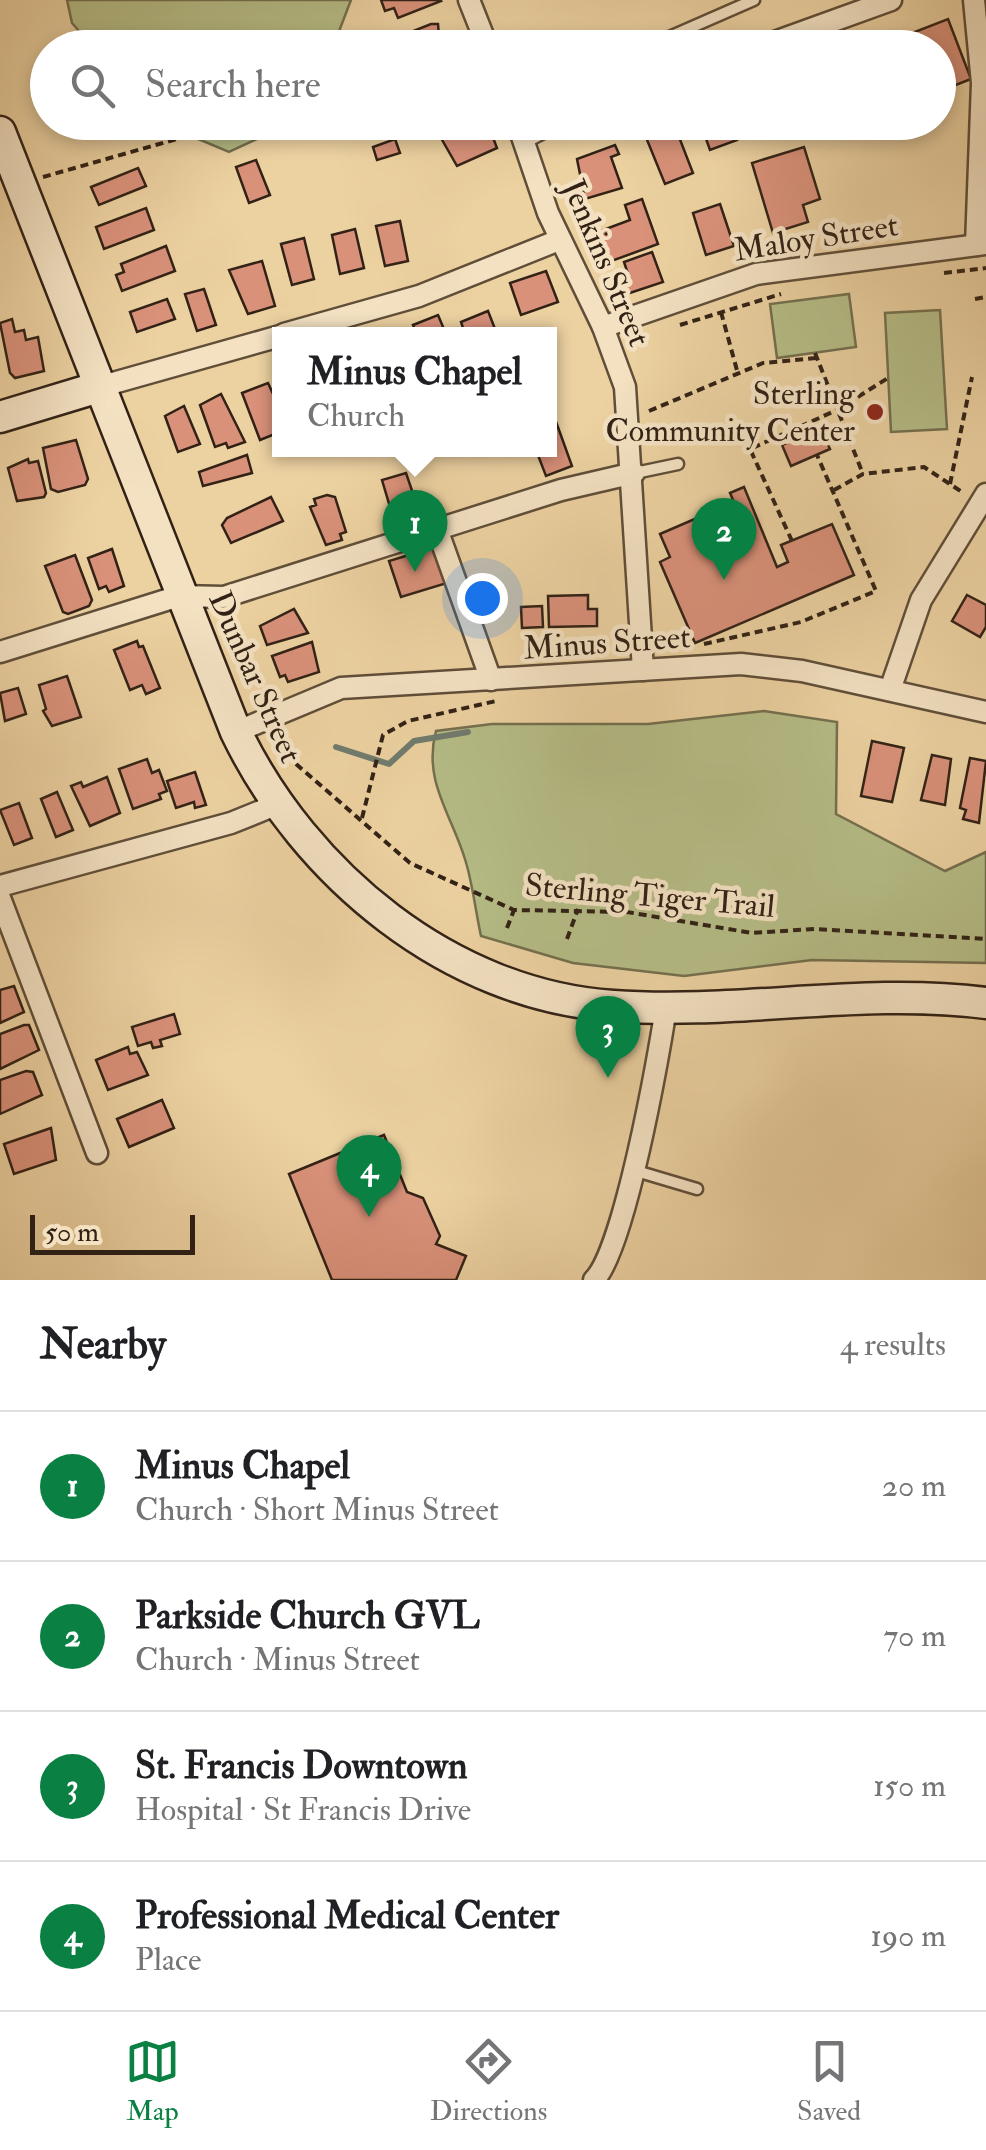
<!DOCTYPE html>
<meta charset="utf-8">
<style>
body{margin:0;font-family:"IM FELL Double Pica",serif;background:#f2f2f2;color:#202124}
.scale{position:absolute;left:30px;bottom:25px;width:165px;box-sizing:border-box;padding-left:10px;border:5px solid #322216;border-top:0;font-size:28px;line-height:35px;white-space:nowrap;color:#322216;-webkit-text-stroke:8px #f3e1c2;paint-order:stroke}
.you{position:absolute;left:482px;top:598px;width:35px;height:35px;margin:-25px;border:8px solid #fff;border-radius:50%;background:#1a73e8;box-shadow:0 0 0 15px #1a73e833}
.badge{display:grid;place-items:center;width:65px;height:65px;border-radius:50%;background:#0b8043;color:#fff;font-size:32px;font-weight:700}
.pin{position:absolute;translate:-50% -82px;filter:drop-shadow(0 2px 5px #0008)}
.pin::after{content:'';position:absolute;top:52px;width:35px;height:30px;background:inherit;clip-path:polygon(0 0,100% 0,50% 100%)}
.popup{position:absolute;left:272px;top:327px;width:285px;height:130px;box-sizing:border-box;display:grid;place-content:center;border-radius:0px;background:#fff;filter:drop-shadow(0 2px 8px #0005);font-size:32px;white-space:nowrap;color:#757577}
.popup b{font-size:38px;color:#202124}
.popup::after{content:'';position:absolute;left:50%;top:100%;margin-left:-20px;border:20px solid transparent;border-top-color:#fff}
.list{margin:0;padding:0;list-style:none}
h2{display:flex;justify-content:space-between;align-items:center;height:130px;margin:0;padding:0 40px;font-size:42px}
h2 small{font-size:32px;font-weight:400;color:#757577}
.list li{display:grid;grid-template-columns:65px 1fr auto;gap:30px;align-items:center;box-sizing:border-box;height:150px;padding:0 40px;border-top:2px solid #e0e0e0}
.list b{display:block;font-size:38px;white-space:nowrap}
.list p{margin:0;font-size:32px;white-space:nowrap;color:#757577}
.list em{font-size:32px;font-style:normal;color:#757577}
.icon{flex:none;width:55px;height:55px;fill:none;stroke:currentColor;stroke-width:2;stroke-linecap:round;stroke-linejoin:round}
.map{position:relative;flex:none;width:986px;height:1280px;overflow:hidden}
.search{position:absolute;background:#fff;box-shadow:0 5px 15px #0003;left:30px;right:30px;top:30px;height:110px;display:flex;align-items:center;gap:25px;box-sizing:border-box;padding:0 35px;border-radius:55px;color:#757577;font-size:38px}
.sheet{height:730px;background:#fff}
nav{display:flex;justify-content:space-around;align-items:center;box-sizing:border-box;height:140px;border-top:2px solid #e0e0e0;background:#fff;font-size:28px;color:#757577}
nav a{display:grid;justify-items:center;gap:5px}
nav .on{color:#0b8043}
.map>svg:first-child{display:block}
.green{fill:#b5bc86;stroke:#746f4e;stroke-width:2.5}
.lines{fill:none;stroke-linecap:round;stroke-linejoin:round}
.stream{stroke:#707b6e;stroke-width:6}
.building{fill:#d9917a;stroke:#322216;stroke-width:2.5}
.lane-casing{stroke:#604e39;stroke-width:15}
.street-casing{stroke:#604e39;stroke-width:25}
.secondary-casing{stroke:#322216;stroke-width:35}
.path{stroke:#322216;stroke-width:4;stroke-dasharray:8 5;stroke-linecap:butt}
.lane{stroke:#f3e1c2;stroke-width:10}
.street{stroke:#f3e1c2;stroke-width:20}
.secondary{stroke:#f3e1c2;stroke-width:30}
.poi-dot{fill:#8f2418;stroke:#f3e1c2;stroke-width:4}
.labels{text-anchor:middle;dominant-baseline:central;stroke-width:9;stroke-linejoin:round;paint-order:stroke}
.street-label{font-size:32px;fill:#322216;stroke:#f3e1c2}
.poi-label{font-size:32px;fill:#322216;stroke:#f3e1c2;text-anchor:end}
</style>
<div class="map">
<svg width="986" height="1280" viewBox="0 0 986 1280">
<rect width="100%" height="100%" fill="#ecd1a1"/>
<filter id="stains"><feTurbulence type="fractalNoise" baseFrequency=".002" numOctaves="4"/><feColorMatrix values="0 0 0 0 .2 0 0 0 0 .09 0 0 0 0 .02 0 0 0 .5 -.17"/></filter>
<radialGradient id="worn" r=".72"><stop offset=".6" stop-color="#630" stop-opacity="0"/><stop offset="1" stop-color="#630" stop-opacity=".3"/></radialGradient>
<g class="green">
<path d="M67 0H351L333 47 94 48 72 23Z"/>
<path d="M160 123H291L229 152Z"/>
<path d="M849 294 856 347 777 358 770 304Z"/>
<path d="M940 310 947 429 891 432 885 313Z"/>
<path d="M764 711 837 722 836 814 945 871 986 852V963L812 960 684 976 573 963 481 936C476 913 473 888 467 866 454 817 422 783 436 731L492 724H648Z"/>
</g>
<g class="lines">
<path class="stream" d="M336 747 389 764 414 741 468 732"/>
</g>
<g class="building">
<path d="M381 0H440L441 1 398 18 394 8 385 11Z"/>
<path d="M948 19 971 79 938 92V48H912L907 35Z"/>
<path d="M431 24H438L440 48 390 47 388 41Z"/>
<path d="M469 122H487L497 148 457 166 441 138 447 136 445 132Z"/>
<path d="M700 122H731L737 140 710 150Z"/>
<path d="M661 123 663 128 674 124 693 173 665 184 643 130Z"/>
<path d="M395 139 400 153 377 160 373 147Z"/>
<path d="M615 145 619 154 611 157 622 188 585 199 577 159Z"/>
<path d="M804 147 820 199 803 205 808 222 773 233 752 163Z"/>
<path d="M256 160 270 195 249 203 236 167Z"/>
<path d="M138 168 146 186 99 205 91 187Z"/>
<path d="M642 199 658 244 606 263 595 233 630 220 625 205Z"/>
<path d="M720 204 734 246 706 255 693 213Z"/>
<path d="M146 208 154 230 104 249 96 227Z"/>
<path d="M400 221 408 261 385 266 376 226Z"/>
<path d="M355 229 364 268 340 274 332 235Z"/>
<path d="M304 238 314 279 292 285 281 244Z"/>
<path d="M166 246 175 271 122 291 116 275 124 272 121 264Z"/>
<path d="M652 252 663 282 621 296 616 282 629 277 624 262Z"/>
<path d="M262 261 275 306 248 314 229 270Z"/>
<path d="M546 271 558 302 521 315 510 283Z"/>
<path d="M204 289 216 325 197 331 185 294Z"/>
<path d="M167 299 175 319 137 332 130 312Z"/>
<path d="M488 311 497 334H465L461 322Z"/>
<path d="M438 315 446 334H417L413 325Z"/>
<path d="M12 319 15 332 24 330 26 340 38 337 44 371 15 378 10 373 0 323Z"/>
<path d="M268 383 280 409V432L260 440 242 393Z"/>
<path d="M221 394 245 442 228 448 226 443 215 447 200 405Z"/>
<path d="M184 406 200 444 178 452 165 416Z"/>
<path d="M555 419 572 466 546 476 536 450H550V421Z"/>
<path d="M820 428 830 449 791 466 782 445Z"/>
<path d="M76 440 88 479 85 485 58 492 51 489 43 448Z"/>
<path d="M247 455 252 473 203 486 199 472Z"/>
<path d="M28 459 29 463 38 461 46 493 44 497 17 501 8 468Z"/>
<path d="M406 473 420 514 396 527 382 480Z"/>
<path d="M744 487 777 567 788 562 781 545 832 524 854 575 695 643 660 562 670 557 660 534 734 502 730 493Z"/>
<path d="M327 495 335 497 346 532 340 534 342 540 326 545 310 507 316 505 314 499Z"/>
<path d="M271 497 283 521 231 543 222 525 227 518Z"/>
<path d="M435 547 447 583 401 597 389 561Z"/>
<path d="M112 549 124 586 109 592 106 586 99 589 88 558Z"/>
<path d="M75 555 92 600 89 606 68 614 63 612 45 566Z"/>
<path d="M588 595V609H597V626L549 627 548 596Z"/>
<path d="M967 595 986 605V627L980 637 952 621Z"/>
<path d="M542 606 543 627 522 628 521 607Z"/>
<path d="M294 609 308 633 267 645 260 626Z"/>
<path d="M137 641 139 647 143 646 160 688 146 694 142 685 130 690 114 650Z"/>
<path d="M312 642 319 672 288 682 285 675 280 677 272 656Z"/>
<path d="M67 676 81 717 52 726 43 711 46 709 39 685Z"/>
<path d="M18 688 26 714 5 721 0 693Z"/>
<path d="M872 741 904 748 892 802 861 796Z"/>
<path d="M932 755 951 759 945 805 921 800Z"/>
<path d="M970 758 986 761 979 823 963 819 966 810 960 808Z"/>
<path d="M147 759 152 773 159 770 167 791 159 794 161 799 133 809 119 769Z"/>
<path d="M195 772 206 805 195 808 194 802 176 808 167 781Z"/>
<path d="M107 777 120 813 90 826 71 786 81 782 83 787Z"/>
<path d="M57 792 73 830 56 837 41 799Z"/>
<path d="M19 803 32 838 14 845 0 810Z"/>
<path d="M14 986 24 1012 0 1023V990Z"/>
<path d="M174 1014 180 1034 160 1040 162 1046 153 1048 151 1042 138 1046 132 1027Z"/>
<path d="M24 1025H29L39 1050 0 1069V1034Z"/>
<path d="M128 1047 130 1054 137 1052 148 1075 108 1090 96 1060Z"/>
<path d="M26 1071 33 1072 42 1095 0 1114V1080Z"/>
<path d="M162 1100 174 1128 129 1147 117 1119Z"/>
<path d="M51 1128 56 1160 14 1174 4 1144Z"/>
<path d="M384 1135 407 1192 423 1198 440 1236 436 1244 466 1256 456 1280H332L289 1174Z"/>
</g>
<g class="lines">
<defs>
<g id="lane">
<path d="M644 48 754 0"/>
<path d="M635 473 678 464"/>
<path d="M633 1170 697 1189"/>
</g>
<g id="street">
<path d="M469 0 488 48"/>
<path d="M974 0 982 83 976 245"/>
<path d="M758 48 891 0"/>
<path d="M517 122 548 213 603 327 625 387 643 670"/>
<path d="M523 138 554 122"/>
<path d="M603 327 756 274 986 244"/>
<path d="M284 334 419 296 559 240"/>
<path d="M99 387 280 336"/>
<path d="M437 529 491 680"/>
<path d="M0 652 179 596 224 597 561 490 634 473"/>
<path d="M890 690 921 600 986 494"/>
<path d="M236 732 341 688 741 664 802 671 986 712"/>
<path d="M0 886 231 823 278 804"/>
<path d="M0 898 97 1153"/>
<path d="M594 1280C624 1251 659 1056 666 1007"/>
</g>
<g id="secondary">
<path d="M0 132 236 732C305 875 450 995 613 1006 738 1015 862 987 986 1003"/>
<path d="M0 417 99 387"/>
</g>
</defs>
<use href="#lane" class="lane-casing"/>
<use href="#street" class="street-casing"/>
<use href="#secondary" class="secondary-casing"/>
<g class="path">
<path d="M43 177 226 125"/>
<path d="M944 273 986 268"/>
<path d="M975 299 986 297"/>
<path d="M721 312 738 374"/>
<path d="M680 325 781 294"/>
<path d="M815 353 863 474"/>
<path d="M649 411 763 363 817 358"/>
<path d="M950 484 972 377"/>
<path d="M834 490 863 474 924 467 962 492"/>
<path d="M792 541 750 449 837 410 888 378"/>
<path d="M704 644 801 622 876 591 817 455"/>
<path d="M296 764 410 863 514 910 627 912 752 933 814 929 986 939"/>
<path d="M362 818 383 735 408 721 496 701"/>
<path d="M507 928 514 910"/>
<path d="M567 939 578 909"/>
</g>
<use href="#lane" class="lane"/>
<use href="#street" class="street"/>
<use href="#secondary" class="secondary"/>
</g>
<circle class="poi-dot" cx="875" cy="412" r="10"/>
<g class="labels">
<g class="street-label">
<text transform="translate(816 238) rotate(-9)">Maloy Street</text>
<text transform="translate(606 263) rotate(67)">Jenkins Street</text>
<text transform="translate(607 643) rotate(-4)">Minus Street</text>
<text transform="translate(255 677) rotate(66)">Dunbar Street</text>
<text transform="translate(650 896) rotate(5)">Sterling Tiger Trail</text>
</g>
<g class="poi-label">
<text x="855" y="394">Sterling<tspan x="855" dy="37">Community Center</tspan></text>
</g>
</g>
<rect width="100%" height="100%" filter="url(#stains)"/>
<rect width="100%" height="100%" fill="url(#worn)"/>
</svg>
<div class="scale">50 m</div>
<div class="you"></div>
<div class="pin badge" style="left:415px;top:572px">1</div>
<div class="popup"><b>Minus Chapel</b>Church</div>
<div class="pin badge" style="left:724px;top:580px">2</div>
<div class="pin badge" style="left:608px;top:1078px">3</div>
<div class="pin badge" style="left:369px;top:1217px">4</div>
<div class="search"><svg class="icon" aria-label="search" viewBox="0 0 24 24"><circle cx="10" cy="10" r="6"/><path d="M15 15l6 6"/></svg>Search here</div>
</div>
<section class="sheet">
<h2>Nearby<small>4 results</small></h2>
<ul class="list">
<li><span class="badge">1</span><div><b>Minus Chapel</b><p>Church · Short Minus Street</p></div><em>20 m</em></li>
<li><span class="badge">2</span><div><b>Parkside Church GVL</b><p>Church · Minus Street</p></div><em>70 m</em></li>
<li><span class="badge">3</span><div><b>St. Francis Downtown</b><p>Hospital · St Francis Drive</p></div><em>150 m</em></li>
<li><span class="badge">4</span><div><b>Professional Medical Center</b><p>Place</p></div><em>190 m</em></li>
</ul>
</section>
<nav>
<a class="on"><svg class="icon" aria-label="map" viewBox="0 0 24 24"><path d="M3 6l6-2 6 2 6-2v14l-6 2-6-2-6 2zM9 4v14M15 6v14"/></svg>Map</a>
<a><svg class="icon" aria-label="directions" viewBox="0 0 24 24"><path d="M12 3l9 9-9 9-9-9zM9 14v-3h6M13 9l2 2-2 2"/></svg>Directions</a>
<a><svg class="icon" aria-label="saved" viewBox="0 0 24 24"><path d="M7 4h10v16l-5-4-5 4z"/></svg>Saved</a>
</nav>
